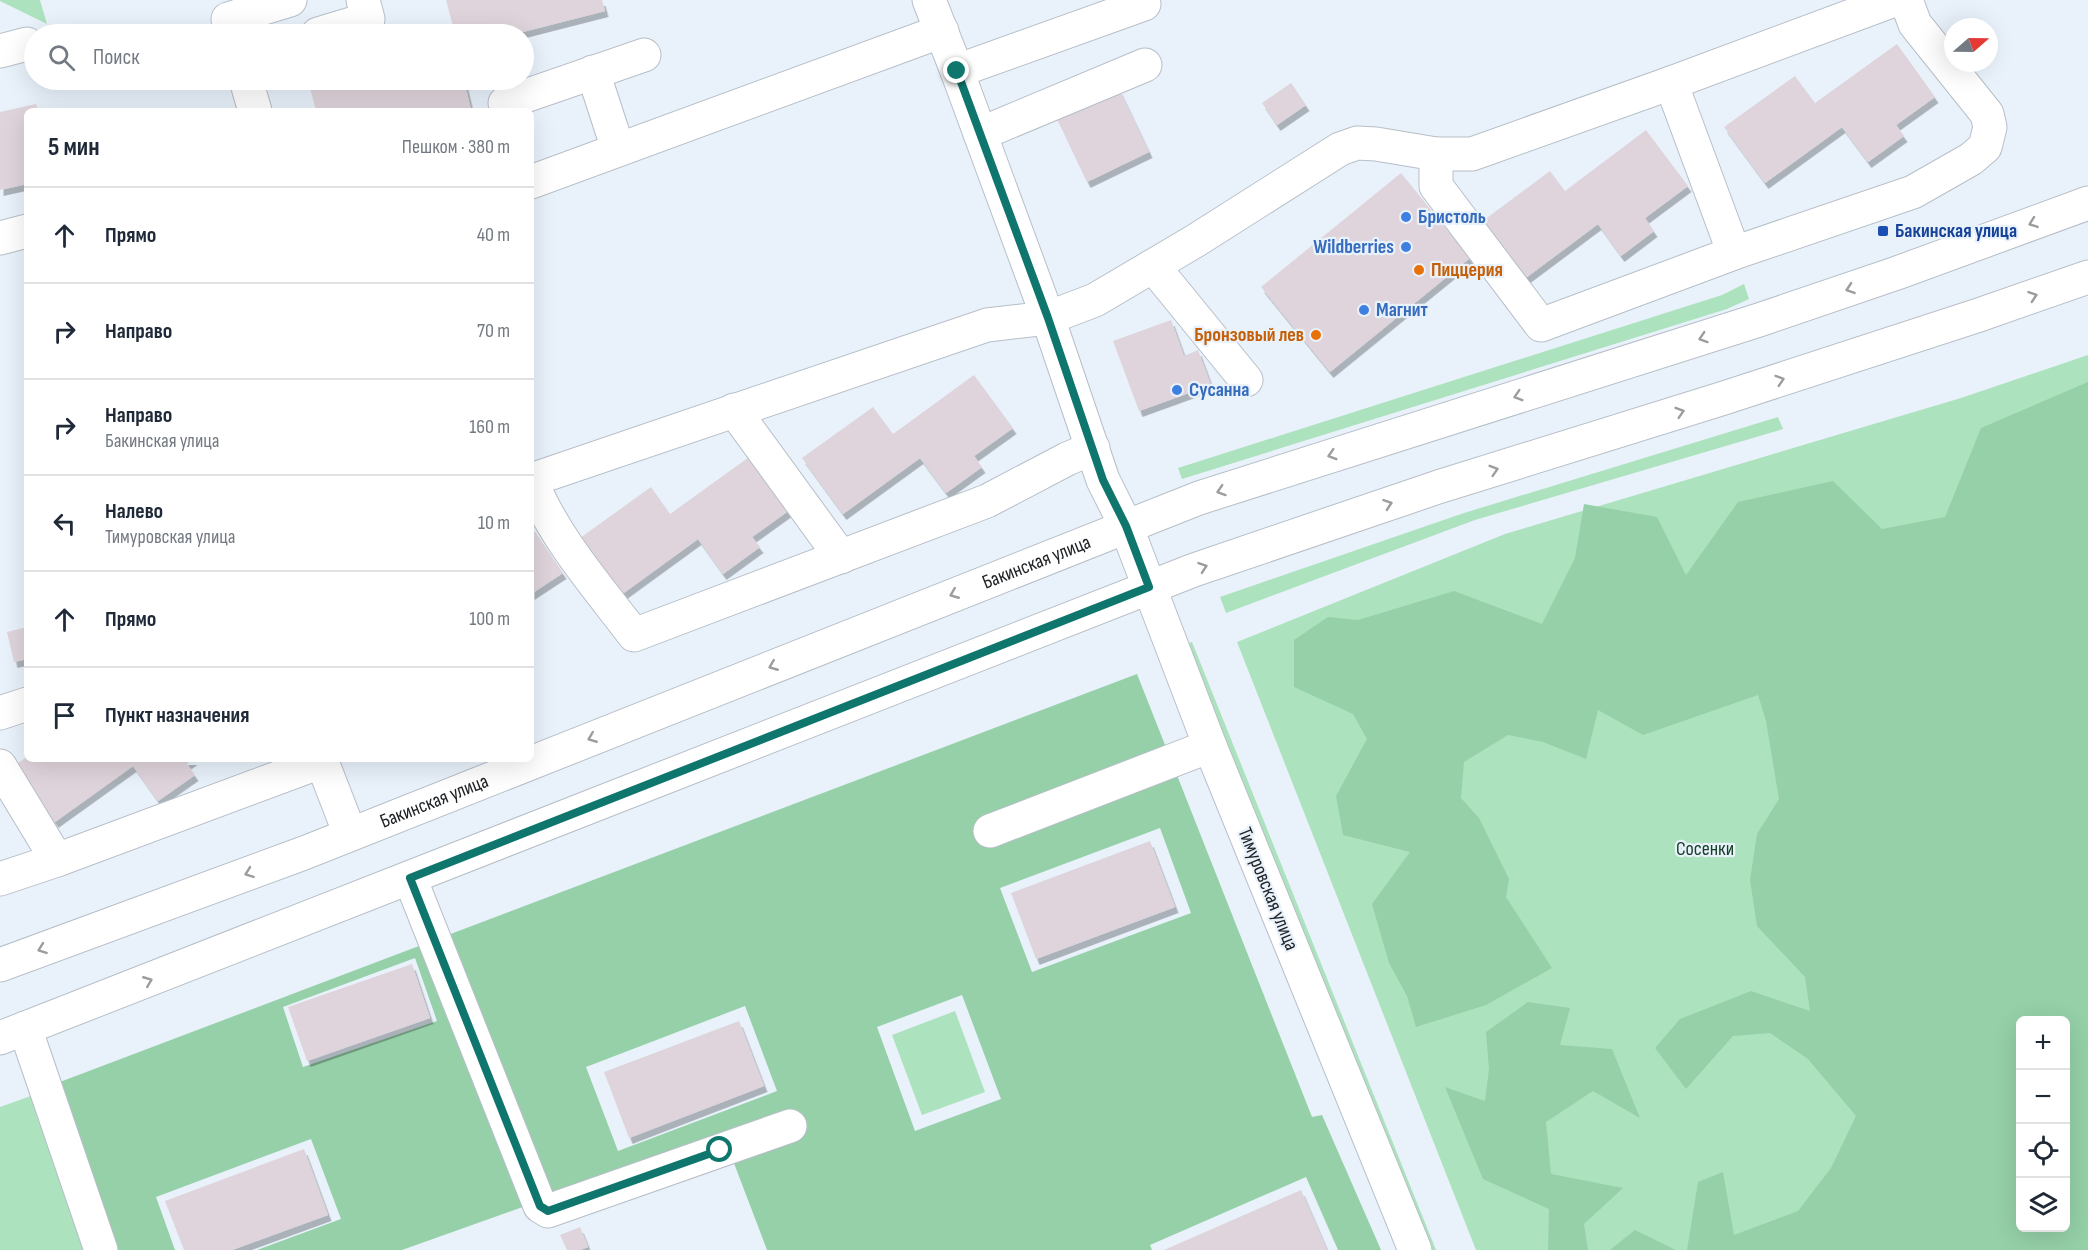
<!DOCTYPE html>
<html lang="ru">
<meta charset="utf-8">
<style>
body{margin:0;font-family:"Sofia Sans Condensed",sans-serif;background:#f6f6f7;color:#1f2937}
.controls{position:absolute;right:18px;bottom:18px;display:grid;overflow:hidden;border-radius:9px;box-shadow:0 6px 24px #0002}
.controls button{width:54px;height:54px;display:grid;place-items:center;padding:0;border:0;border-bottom:2px solid #e0e1e3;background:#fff;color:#1f2937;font:30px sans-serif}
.compass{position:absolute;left:1944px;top:18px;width:54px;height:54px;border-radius:50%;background:#fff;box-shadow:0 6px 24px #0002;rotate:70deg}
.stop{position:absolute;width:18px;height:18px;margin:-14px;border:4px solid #0f766e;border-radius:50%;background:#fff}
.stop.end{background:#0f766e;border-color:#fff;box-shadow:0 2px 6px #0008}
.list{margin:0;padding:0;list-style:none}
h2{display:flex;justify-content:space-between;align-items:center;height:78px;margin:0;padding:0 24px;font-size:26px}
h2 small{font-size:20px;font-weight:400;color:#747a83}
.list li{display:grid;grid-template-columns:39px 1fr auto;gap:18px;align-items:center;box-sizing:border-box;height:96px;padding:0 24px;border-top:2px solid #e0e1e3}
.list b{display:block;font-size:22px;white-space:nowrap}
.list p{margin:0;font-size:20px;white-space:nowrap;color:#747a83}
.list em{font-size:20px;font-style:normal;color:#747a83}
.icon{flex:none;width:33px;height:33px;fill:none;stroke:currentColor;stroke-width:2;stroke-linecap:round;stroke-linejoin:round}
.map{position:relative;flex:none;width:2088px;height:1250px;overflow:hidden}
.search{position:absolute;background:#fff;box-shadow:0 6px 24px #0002;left:24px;top:24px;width:510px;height:66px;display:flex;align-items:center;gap:15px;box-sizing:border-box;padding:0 21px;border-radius:33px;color:#747a83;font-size:22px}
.panel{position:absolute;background:#fff;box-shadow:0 6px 24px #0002;left:24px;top:108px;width:510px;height:654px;border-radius:9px}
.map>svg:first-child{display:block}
.green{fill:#ade2be;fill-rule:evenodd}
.forest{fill:#95d0a8;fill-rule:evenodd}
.building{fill:#dfd4db;filter:url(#shadow)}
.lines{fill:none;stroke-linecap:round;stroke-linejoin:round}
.minor-casing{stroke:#b7bfc8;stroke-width:35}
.major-casing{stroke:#b7bfc8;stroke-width:35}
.minor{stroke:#fff;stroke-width:33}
.major{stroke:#fff;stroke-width:33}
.oneway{stroke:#9b9c9e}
.route{stroke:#0f766e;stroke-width:8}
.shop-dot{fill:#3f7fe0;stroke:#e9f2fb;stroke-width:2}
.transit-dot{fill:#1a4fb4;stroke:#e9f2fb;stroke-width:2}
.food-dot{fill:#e8710a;stroke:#e9f2fb;stroke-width:2}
.labels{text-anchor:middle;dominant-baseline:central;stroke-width:4.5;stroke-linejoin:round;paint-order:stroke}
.shop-label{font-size:20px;font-weight:bold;fill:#366cbe;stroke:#e9f2fb;text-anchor:start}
.transit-label{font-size:20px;font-weight:bold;fill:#164399;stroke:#e9f2fb;text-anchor:start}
.food-label{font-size:20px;font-weight:bold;fill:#c56008;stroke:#e9f2fb;text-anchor:start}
.street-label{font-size:20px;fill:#212427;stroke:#e9f2fb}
.park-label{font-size:20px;fill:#154127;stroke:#e9f2fb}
</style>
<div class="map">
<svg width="2088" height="1250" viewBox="0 0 2088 1250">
<defs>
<filter id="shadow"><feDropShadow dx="3.5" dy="6" stdDeviation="0" flood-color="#0004"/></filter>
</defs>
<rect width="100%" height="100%" fill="#e9f2fb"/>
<g class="green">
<path d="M0 0H40L47 24 0 1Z"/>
<path d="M1744 284 1749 299 1727 309 1182 479 1178 468 1722 295Z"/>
<path d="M2088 355V1250H1476L1237 642 1505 534 1961 398ZM2020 1020H2066V1228H2020Z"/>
<path d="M1778 417 1783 429 1475 520 1226 613 1220 597 1464 513Z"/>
<path d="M1192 642 1436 1250H1424L1183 645Z"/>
<path d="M955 1011 985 1092 922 1115 892 1035Z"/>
<path d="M39 1093 94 1250H0V1107Z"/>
</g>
<g class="forest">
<path d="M2088 382V1250H1687L1698 1182 1723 1172 1734 1235 1798 1211 1831 1168 1856 1116 1808 1059 1770 1033 1733 1036 1686 1089 1655 1048 1680 1019 1751 991 1810 1011 1805 977 1757 926 1750 880 1757 834 1779 799 1766 721 1758 695 1643 735 1598 710 1586 759 1543 742 1508 735 1464 762 1461 798 1479 818 1509 879 1506 897 1552 968 1486 1005 1416 1027 1407 996 1389 963 1372 904 1410 852 1343 835 1336 796 1367 739 1353 714 1294 687V640L1328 617 1358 620 1454 591 1542 624 1575 558 1584 504 1657 517 1686 575 1738 502 1833 481 1882 529 1945 517 1981 428ZM2066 1020V1228H2020V1020Z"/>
<path d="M1137 674 1312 1117 1322 1115 1381 1250H1338L1306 1177 1150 1245 1152 1250H767L732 1158 803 1131 794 1110 402 1250H257L341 1219 311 1139 156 1197 175 1250H113L52 1085ZM1160 828 1191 913 1032 972 1000 888ZM415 958 437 1021 303 1067 283 1007ZM962 995 1001 1099 915 1131 877 1027ZM745 1006 777 1091 618 1151 586 1067Z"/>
<path d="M1528 1002 1570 1008 1560 1045 1612 1049 1640 1118 1593 1091 1546 1122 1551 1174 1623 1188 1584 1224 1588 1250H1548L1549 1209 1483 1179 1445 1087 1485 1101 1489 1069 1486 1032Z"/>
<path d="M1635 1230 1676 1250H1610Z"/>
</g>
<g class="building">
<path d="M446 0H602L605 11 515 34H455Z"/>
<path d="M1897 44 1935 97 1896 125 1904 136 1868 162 1842 127 1765 183 1724 127 1795 76 1815 103Z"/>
<path d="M308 80H464L471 110 316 111Z"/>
<path d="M1291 83 1306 105 1277 125 1262 103Z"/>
<path d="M1119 89 1149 152 1087 182 1057 119Z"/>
<path d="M36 104 38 111H27V184L0 190V112Z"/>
<path d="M1646 130 1688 186 1645 218 1654 231 1621 256 1598 224 1519 283 1476 226 1550 171 1565 191Z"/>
<path d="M1401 173 1470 258 1330 372 1261 287Z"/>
<path d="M1171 320 1184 356 1198 350 1211 385 1139 411 1113 341Z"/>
<path d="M974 375 1013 428 974 456 982 467 946 493 920 458 843 514 802 458 873 407 893 434Z"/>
<path d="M752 455 791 509 752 537 760 547 723 574 698 539 621 595 580 538 651 487 670 514Z"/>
<path d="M531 526 563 573 531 594Z"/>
<path d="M27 627V659L14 662 7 632Z"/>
<path d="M27 757V759H194L187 764 195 775 158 801 133 766 55 822 15 765Z"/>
<path d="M1150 841 1175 907 1036 959 1011 893Z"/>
<path d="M412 964 430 1018 307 1061 288 1007Z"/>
<path d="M739 1021 764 1086 629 1138 604 1072Z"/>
<path d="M304 1149 328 1215 232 1250H184L165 1201Z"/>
<path d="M1301 1190 1327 1250H1164Z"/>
<path d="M580 1227 588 1247 580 1250H567L560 1235Z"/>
</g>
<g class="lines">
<defs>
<g id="minor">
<path d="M929 0 957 71 1048 318 987 325 531 480C554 538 597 586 634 635L987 501 1067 459 1093 448"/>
<path d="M233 34 228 19 290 0"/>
<path d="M318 34 368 19 363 0"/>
<path d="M0 51 27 44"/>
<path d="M957 71 1144 4"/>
<path d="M593 72 618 149"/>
<path d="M246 80 255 111"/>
<path d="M1671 83 1734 253 1913 192 1971 159 1985 147 1990 127 1987 114 1915 24 1906 0"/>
<path d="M505 103 644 55"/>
<path d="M980 134 1145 65"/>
<path d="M1436 154V186L1541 325 1734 253"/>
<path d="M531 182 942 31"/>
<path d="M0 238 27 231"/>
<path d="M1153 266 1246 380"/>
<path d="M734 410 841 557"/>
<path d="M0 713 27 704"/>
<path d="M321 759 350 834"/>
<path d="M0 766 57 860 323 761"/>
<path d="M990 831 1210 746"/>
<path d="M410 878 540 1206 548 1211 790 1126"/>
<path d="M0 879 57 860"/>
<path d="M25 1028 101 1250"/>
<path d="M1415 1250 1210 746 1126 526 1103 480 1048 318 1095 300 1195 241 1340 149 1357 143 1376 144 1436 154H1472L1671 83 1894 0"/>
</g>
<g id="major">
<path id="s1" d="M0 965 304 853 1199 498 1759 320 1897 273 2088 203"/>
<path d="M0 1038 1194 570 1438 487 1724 398 1979 315 2088 277"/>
</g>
</defs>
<use href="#minor" class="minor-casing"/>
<use href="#major" class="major-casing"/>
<use href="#minor" class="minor"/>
<use href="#major" class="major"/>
</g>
<defs><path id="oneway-chevron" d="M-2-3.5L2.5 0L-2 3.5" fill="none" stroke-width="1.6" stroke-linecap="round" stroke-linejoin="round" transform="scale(1.5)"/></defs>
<g class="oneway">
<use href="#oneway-chevron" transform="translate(2033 223) rotate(160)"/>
<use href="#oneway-chevron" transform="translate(1850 289) rotate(161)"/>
<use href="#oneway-chevron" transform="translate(2033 296) rotate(-19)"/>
<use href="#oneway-chevron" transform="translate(1703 338) rotate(162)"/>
<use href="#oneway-chevron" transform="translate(1780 380) rotate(-18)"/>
<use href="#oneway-chevron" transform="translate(1518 396) rotate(163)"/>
<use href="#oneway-chevron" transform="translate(1680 412) rotate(-17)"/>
<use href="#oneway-chevron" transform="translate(1332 455) rotate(163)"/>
<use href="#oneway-chevron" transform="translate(1494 470) rotate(-17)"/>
<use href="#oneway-chevron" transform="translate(1221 491) rotate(162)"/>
<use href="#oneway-chevron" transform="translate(1388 504) rotate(-19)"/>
<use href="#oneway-chevron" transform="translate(1203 567) rotate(-19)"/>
<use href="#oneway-chevron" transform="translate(954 594) rotate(158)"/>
<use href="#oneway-chevron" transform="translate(773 666) rotate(158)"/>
<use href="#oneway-chevron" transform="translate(592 738) rotate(158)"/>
<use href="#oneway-chevron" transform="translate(249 873) rotate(160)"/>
<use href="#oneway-chevron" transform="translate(42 949) rotate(160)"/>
<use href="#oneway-chevron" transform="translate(148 981) rotate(-22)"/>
</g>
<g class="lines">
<path class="route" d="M720 1150 548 1211 540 1206 410 878 1149 587 1126 526 1103 480 1048 318 957 71"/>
</g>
<g class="shop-dot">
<circle cx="1406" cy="217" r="6"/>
<circle cx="1406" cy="247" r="6"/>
<circle cx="1364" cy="310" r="6"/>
<circle cx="1177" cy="390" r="6"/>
</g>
<rect class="transit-dot" x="1877" y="225" width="12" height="12" rx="3"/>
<g class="food-dot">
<circle cx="1419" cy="270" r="6"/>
<circle cx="1316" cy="335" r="6"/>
</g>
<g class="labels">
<g class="shop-label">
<text x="1418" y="217">Бристоль</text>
<text x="1394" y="247" text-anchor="end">Wildberries</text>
<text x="1376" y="310">Магнит</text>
<text x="1189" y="390">Сусанна</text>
</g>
<g class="transit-label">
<text x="1895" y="231">Бакинская улица</text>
</g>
<g class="food-label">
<text x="1431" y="270">Пиццерия</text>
<text x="1304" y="335" text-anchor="end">Бронзовый лев</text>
</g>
<g class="street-label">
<text stroke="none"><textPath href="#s1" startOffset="1112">Бакинская улица</textPath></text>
<text stroke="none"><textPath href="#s1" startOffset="464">Бакинская улица</textPath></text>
<text transform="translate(1268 889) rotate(68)">Тимуровская улица</text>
</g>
<g class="park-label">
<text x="1705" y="849">Сосенки</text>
</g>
</g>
</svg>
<div class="controls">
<button>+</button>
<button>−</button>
<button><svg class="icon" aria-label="locate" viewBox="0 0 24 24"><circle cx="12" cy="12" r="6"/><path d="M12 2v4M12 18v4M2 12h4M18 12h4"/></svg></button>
<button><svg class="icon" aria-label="layers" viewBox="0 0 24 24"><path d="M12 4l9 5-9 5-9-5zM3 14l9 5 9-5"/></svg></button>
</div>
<svg class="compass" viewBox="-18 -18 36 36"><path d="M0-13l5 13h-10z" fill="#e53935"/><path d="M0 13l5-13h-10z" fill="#747a83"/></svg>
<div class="stop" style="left:720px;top:1150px"></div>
<div class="stop end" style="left:957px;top:71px"></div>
<div class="search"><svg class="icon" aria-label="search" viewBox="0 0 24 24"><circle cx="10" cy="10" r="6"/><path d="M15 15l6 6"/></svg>Поиск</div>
<section class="panel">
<h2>5 мин<small>Пешком · 380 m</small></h2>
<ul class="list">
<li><svg class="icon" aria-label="ahead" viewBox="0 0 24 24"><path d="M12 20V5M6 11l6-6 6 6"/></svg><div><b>Прямо</b></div><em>40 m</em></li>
<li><svg class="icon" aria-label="right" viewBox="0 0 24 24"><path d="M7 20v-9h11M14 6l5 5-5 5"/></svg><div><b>Направо</b></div><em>70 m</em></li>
<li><svg class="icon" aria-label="right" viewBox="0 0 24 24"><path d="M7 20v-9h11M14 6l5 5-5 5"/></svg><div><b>Направо</b><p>Бакинская улица</p></div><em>160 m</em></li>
<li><svg class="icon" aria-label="left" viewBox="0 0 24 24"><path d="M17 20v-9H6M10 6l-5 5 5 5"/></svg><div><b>Налево</b><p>Тимуровская улица</p></div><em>10 m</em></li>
<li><svg class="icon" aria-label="ahead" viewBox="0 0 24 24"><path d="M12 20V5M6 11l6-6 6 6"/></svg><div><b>Прямо</b></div><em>100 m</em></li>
<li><svg class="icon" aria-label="arrive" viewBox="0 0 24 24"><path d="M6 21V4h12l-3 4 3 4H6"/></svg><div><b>Пункт назначения</b></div></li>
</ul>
</section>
</div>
